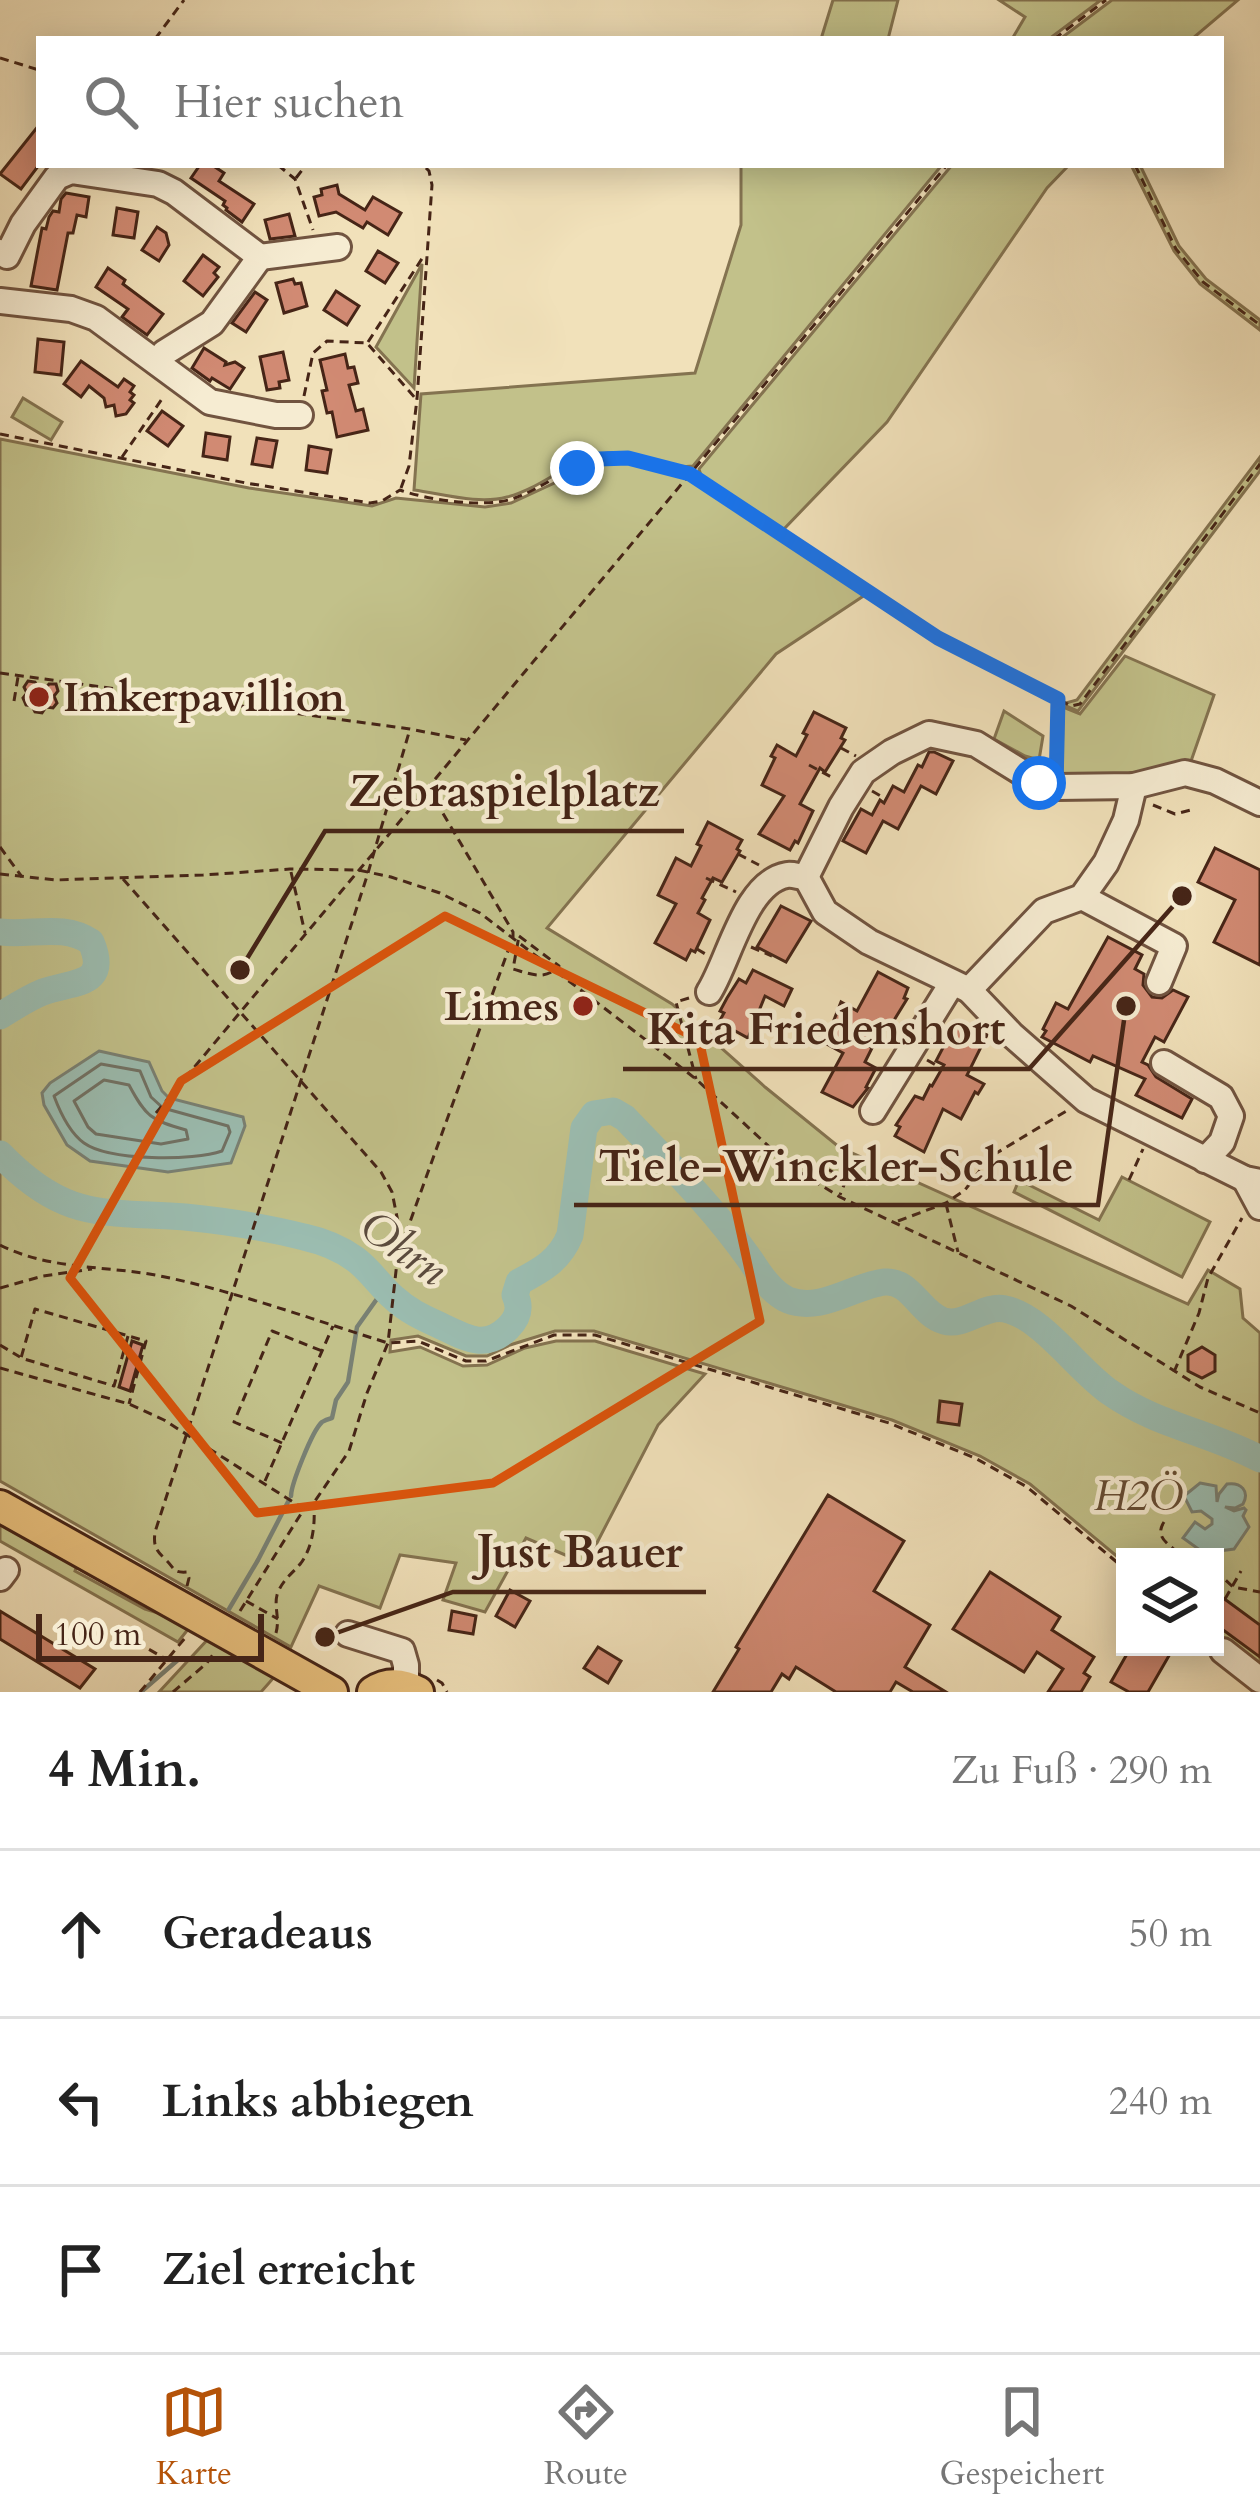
<!DOCTYPE html>
<html lang="de">
<meta charset="utf-8">
<style>
body{margin:0;font-family:Cardo,serif;background:#f2f2f2;color:#222}
.controls{position:absolute;right:36px;bottom:36px;display:grid;overflow:hidden;border-radius:0px;box-shadow:0 6px 30px #0003}
.controls button{width:108px;height:108px;display:grid;place-items:center;padding:0;border:0;border-bottom:3px solid #e0e0e0;background:#fff;color:#222;font:60px sans-serif}
.scale{position:absolute;left:36px;bottom:30px;width:228px;box-sizing:border-box;padding-left:12px;border:6px solid #462517;border-top:0;font-size:33px;line-height:42px;white-space:nowrap;color:#462517;-webkit-text-stroke:9px #f6ecd2;paint-order:stroke}
.stop{position:absolute;width:36px;height:36px;margin:-27px;border:9px solid #1a73e8;border-radius:50%;background:#fff}
.stop.end{background:#1a73e8;border-color:#fff;box-shadow:0 3px 12px #0008}
.list{margin:0;padding:0;list-style:none}
h2{display:flex;justify-content:space-between;align-items:center;height:156px;margin:0;padding:0 48px;font-size:51px}
h2 small{font-size:39px;font-weight:400;color:#767676}
.list li{display:grid;grid-template-columns:78px 1fr auto;gap:36px;align-items:center;box-sizing:border-box;height:168px;padding:0 48px;border-top:3px solid #e0e0e0}
.list b{display:block;font-size:45px;white-space:nowrap}
.list em{font-size:39px;font-style:normal;color:#767676}
.icon{flex:none;width:66px;height:66px;fill:none;stroke:currentColor;stroke-width:2;stroke-linecap:round;stroke-linejoin:round}
.map{position:relative;flex:none;width:1260px;height:1692px;overflow:hidden}
.search{position:absolute;background:#fff;box-shadow:0 6px 30px #0003;left:36px;right:36px;top:36px;height:132px;display:flex;align-items:center;gap:30px;box-sizing:border-box;padding:0 42px;border-radius:0px;color:#767676;font-size:45px}
.sheet{height:660px;background:#fff}
nav{display:flex;justify-content:space-around;align-items:center;box-sizing:border-box;height:168px;border-top:3px solid #e0e0e0;background:#fff;font-size:33px;color:#767676}
nav a{display:grid;justify-items:center;gap:6px}
nav .on{color:#b45309}
.map>svg:first-child{display:block}
.green{fill:#c2c18a;stroke:#847350;stroke-width:3}
.water{fill:#9bbdb1;stroke:#798073;stroke-width:3}
.lines{fill:none;stroke-linecap:round;stroke-linejoin:round}
.shore{stroke:#707164;stroke-width:3}
.stream{stroke:#798073;stroke-width:4.5}
.river{stroke:#9bbdb1;stroke-width:27}
.building{fill:#d18a73;stroke:#462517;stroke-width:3}
.minor-casing{stroke:#715440;stroke-width:30}
.major-casing{stroke:#462517;stroke-width:36}
.path{stroke:#462517;stroke-width:3;stroke-dasharray:9 6;stroke-linecap:butt}
.minor{stroke:#f6ecd2;stroke-width:24}
.major{stroke:#e8c07d;stroke-width:30}
.route{stroke:#1a73e8;stroke-width:15}
.marked{fill:none;stroke:#d8540d;stroke-width:9;stroke-linejoin:round}
.poi-dot{fill:#8f2418;stroke:#f6ecd2;stroke-width:4.5}
.labels{text-anchor:middle;dominant-baseline:central;stroke-width:9;stroke-linejoin:round;paint-order:stroke}
.poi-label{font-size:42px;font-weight:bold;fill:#462517;stroke:#f6ecd2;text-anchor:start}
.park-label{font-size:42px;font-style:italic;fill:#654c34;stroke:#f6ecd2}
.water-label{font-size:45px;font-style:italic;fill:#5b4b3e;stroke:#f6ecd2}
.leader{fill:none;stroke:#462517;stroke-width:4.5}
.callout-dot{fill:#462517;stroke:#f6ecd2;stroke-width:4.5}
.callout-label{font-size:45px;text-anchor:middle;font-weight:bold;fill:#462517;stroke:#f6ecd2;stroke-width:9;stroke-linejoin:round;paint-order:stroke}
</style>
<div class="map">
<svg width="1260" height="1692" viewBox="0 0 1260 1692">
<rect width="100%" height="100%" fill="#f1e1ba"/>
<filter id="stains"><feTurbulence type="fractalNoise" baseFrequency=".00167" numOctaves="4"/><feColorMatrix values="0 0 0 0 .2 0 0 0 0 .09 0 0 0 0 .02 0 0 0 .5 -.17"/></filter>
<radialGradient id="worn" r=".72"><stop offset=".6" stop-color="#630" stop-opacity="0"/><stop offset="1" stop-color="#630" stop-opacity=".3"/></radialGradient>
<g class="green">
<path d="M833 0H898L888 39H821Z"/>
<path d="M999 0H1101L1049 39H1012L1025 17Z"/>
<path d="M1112 0H1238L1192 39H1060Z"/>
<path d="M741 165H942L693 466C665 470 634 447 601 454 568 461 540 489 507 497 479 505 443 494 414 490L421 394 695 373 741 225Z"/>
<path d="M952 165H1069L1047 188 887 422 782 531 702 479 699 469Z"/>
<path d="M1131 165H1140L1179 246 1206 279 1260 320V330L1200 284 1174 251Z"/>
<path d="M422 264 414 388 376 347Z"/>
<path d="M23 398 62 422 51 440 12 417Z"/>
<path d="M0 439 249 488 372 506 396 498 485 507 511 503 600 462 628 461 660 467 699 484 865 595 776 654 547 928 672 1004 765 1087 839 1147 1188 1304 1208 1270 1240 1289 1243 1318 1260 1333V1674L1215 1638V1557H1125V1563L1030 1484 980 1456 892 1420 594 1331H555L510 1345 487 1356H466L418 1336 391 1340 390 1352 420 1347 463 1366 487 1365 525 1348 556 1341H595L705 1374 658 1425 586 1564 526 1538 485 1612 443 1600 456 1563 400 1555 380 1608 319 1586 291 1647 0 1481Z"/>
<path d="M1260 457V471L1078 711 1062 704 1077 700Z"/>
<path d="M1125 656 1214 695 1190 764 1092 779 1062 778 1063 707 1080 714Z"/>
<path d="M1004 711 1043 736 1039 760 1025 756 994 739Z"/>
<path d="M1122 1177 1210 1222 1182 1277 1014 1192 1019 1180 1099 1220Z"/>
<path d="M0 1517 77 1565 75 1571 145 1609 175 1618 189 1628 178 1642 0 1541Z"/>
<path d="M210 1637 276 1675 261 1692H159Z"/>
</g>
<g class="water">
<path d="M99 1051 149 1062 162 1091 169 1098 243 1117 245 1126 231 1163 168 1172 90 1161 67 1145 44 1105 42 1093 50 1083Z"/>
<path d="M1200 1483 1216 1486 1217 1502 1219 1494 1227 1484C1241 1482 1250 1491 1243 1504L1235 1508 1225 1507 1234 1511 1244 1508 1246 1510 1243 1516 1249 1527 1234 1549 1204 1553 1183 1538 1195 1522 1205 1529 1212 1524V1519L1201 1511 1192 1512 1184 1496Z"/>
</g>
<g class="lines">
<g class="shore">
<path d="M101 1064 140 1071 151 1097 163 1108 228 1126 230 1132 222 1151C194 1161 109 1161 84 1143 70 1133 60 1112 54 1096Z"/>
<path d="M104 1080 129 1085C146 1117 151 1120 186 1130L188 1139 161 1144 96 1134 88 1127 74 1101Z"/>
</g>
<g class="stream">
<path d="M291 1496C291 1485 312 1431 322 1422 325 1420 328 1419 332 1418L336 1400 348 1382 357 1327 384 1289"/>
<path d="M229 1609 258 1560 289 1500"/>
<path d="M141 1692 179 1659"/>
</g>
<g class="river">
<path d="M0 932C31 936 63 923 91 942 110 987 73 981 43 992 28 998 14 1007 0 1016"/>
<path d="M0 1154C65 1221 101 1211 185 1217 225 1221 265 1227 304 1237 322 1241 340 1248 355 1259 370 1270 380 1286 394 1298 408 1311 424 1318 441 1326 466 1338 485 1350 508 1328 518 1318 521 1308 515 1295L519 1282C542 1270 560 1260 570 1235L584 1128 594 1114 613 1111 625 1118C669 1164 714 1208 751 1261 760 1275 772 1293 788 1300 821 1313 854 1285 885 1282 911 1280 921 1315 944 1321 965 1327 984 1304 1005 1309 1043 1317 1078 1371 1111 1393 1156 1425 1212 1433 1260 1459"/>
</g>
</g>
<g class="building">
<path d="M39 125V165L21 189 0 174Z"/>
<path d="M200 165H212L224 173 219 181 254 204 242 222 226 210 227 208 223 205 225 201 191 178Z"/>
<path d="M337 185 339 194 365 210 373 197 401 213 388 235 367 222 363 228 336 212 319 216 314 197 322 195 321 189Z"/>
<path d="M66 193 89 197 86 217 77 215 73 233H68L57 290 31 286 42 228 46 229 49 217 53 211 59 212 61 199Z"/>
<path d="M117 208 138 212 134 238 113 235Z"/>
<path d="M289 214 295 236 270 239 265 220Z"/>
<path d="M157 227 166 233 169 245 159 261 142 250Z"/>
<path d="M378 251 398 263 385 283 366 271Z"/>
<path d="M203 255 219 267 214 273 218 277 203 296 184 281Z"/>
<path d="M108 268 125 280 123 284 163 314 147 335 122 317 128 309 96 287Z"/>
<path d="M293 279 295 284 301 283 307 306 284 313 276 283Z"/>
<path d="M336 291 359 306 347 325 324 310Z"/>
<path d="M255 292 267 300 246 332 232 323Z"/>
<path d="M38 339 64 342 61 375 35 372Z"/>
<path d="M204 348 226 362 225 365 235 362 244 368 230 389 212 378 210 381 192 368Z"/>
<path d="M283 352 289 380 279 382 280 388 267 390 260 357Z"/>
<path d="M345 354 348 368 354 367 358 383 349 385 356 411 363 409 368 430 337 437 332 412 327 413 322 391 327 390 320 360Z"/>
<path d="M81 361 118 387 124 379 134 386 130 392 134 395 130 400 134 403 126 414 116 416 114 405 106 407 104 398 89 386 81 397 64 384Z"/>
<path d="M162 411 183 426 168 446 147 431Z"/>
<path d="M206 433 230 437 227 460 203 456Z"/>
<path d="M257 438 277 441 272 467 252 464Z"/>
<path d="M309 446 331 450 327 473 306 470Z"/>
<path d="M28 681 35 682 41 694 49 684H56L58 691 54 696 57 703 53 708 46 707 42 713 35 712 32 706 26 705 23 698 27 693 24 687Z"/>
<path d="M814 712 846 728 841 738 845 740 825 772 820 768 800 804 813 811 798 843 795 841 790 850 759 834 784 796 762 785 775 758 771 756 777 745 796 756 807 735 803 733Z"/>
<path d="M929 752H934L953 761 936 794 921 786 898 829 883 821 866 853 843 841 861 809 872 815 880 800 884 803 893 786 904 792 918 765 922 767Z"/>
<path d="M708 822 742 840 737 849 740 851 722 882 713 878 702 898 705 900 698 913 710 920 695 952 691 950 686 960 655 943 676 904 658 895 676 858 691 866 701 846 697 844Z"/>
<path d="M1215 848 1260 870V965L1214 942 1235 900 1198 882Z"/>
<path d="M781 906 811 921 786 962 757 947Z"/>
<path d="M1108 937 1142 955 1135 969 1144 974 1143 985 1152 997 1162 998 1173 990 1188 997 1164 1042 1155 1037 1142 1062 1148 1065 1156 1077 1192 1099 1182 1118 1136 1095 1145 1079 1093 1056 1090 1062 1042 1037 1046 1031 1043 1029 1056 1003 1068 1009Z"/>
<path d="M753 970 792 989 784 1006 765 996 748 1038 719 1022 724 1013 720 1011 727 998 739 979 746 983Z"/>
<path d="M878 972 908 988 904 998 907 999 888 1030 880 1026 869 1046 872 1048 865 1062 876 1068 866 1087 868 1088 853 1107 822 1092 843 1053 825 1043 841 1002 857 1011Z"/>
<path d="M958 1021 987 1035 967 1075 984 1084 978 1094 975 1092 961 1119 943 1109 924 1152 895 1136 900 1127 896 1125 915 1096 923 1099 930 1085 932 1086 944 1065 936 1061 947 1040 944 1038 950 1028 954 1030Z"/>
<path d="M132 1341 143 1345 130 1391 119 1387Z"/>
<path d="M1202 1347 1215 1355V1371L1202 1378 1188 1371V1355Z"/>
<path d="M940 1401 962 1404 959 1425 938 1422Z"/>
<path d="M828 1495 904 1541 874 1591 930 1625 905 1667 946 1692H913L896 1682 890 1692H836L796 1667 789 1679 782 1674 771 1692H713L739 1649 736 1647Z"/>
<path d="M990 1572 1060 1617 1052 1630 1094 1657 1084 1673 1090 1677 1081 1692H1048L1063 1669 1037 1652 1024 1672 953 1629Z"/>
<path d="M510 1590 530 1601 515 1627 496 1616Z"/>
<path d="M1215 1592 1260 1625V1657L1215 1624Z"/>
<path d="M0 1611 95 1669 80 1688 0 1639Z"/>
<path d="M452 1611 476 1616 473 1634 449 1630Z"/>
<path d="M598 1647 621 1661 608 1683 584 1668Z"/>
<path d="M1131 1647H1174L1148 1692H1129L1111 1682Z"/>
</g>
<g class="lines">
<defs>
<g id="minor">
<path d="M0 252 7 256 23 224 57 177 71 171 158 184 174 192 260 257"/>
<path d="M260 257 338 247"/>
<path d="M0 301 71 309 96 318 210 402 276 415H300"/>
<path d="M158 363 164 353 212 323 260 257"/>
<path d="M806 877 825 912 869 942 969 990 1012 1035 1086 1100 1245 1179 1260 1182"/>
<path d="M806 877 841 807 863 772 892 752 929 734 976 744 1039 783 1056 787 1134 786 1185 773 1215 781 1260 803"/>
<path d="M1082 897 1174 946 1159 982"/>
<path d="M969 990 1044 911 1082 897 1106 863 1126 820 1134 786"/>
<path d="M709 992C729 961 745 882 787 875 793 874 800 877 806 877"/>
<path d="M1164 1063 1221 1097 1231 1116 1222 1142 1205 1160"/>
<path d="M873 1111 952 983"/>
<path d="M1245 1179 1260 1207"/>
<path d="M0 1578 6 1570"/>
<path d="M348 1634 402 1651 406 1665V1686"/>
<path d="M1223 1651 1260 1680"/>
</g>
<g id="major">
<path d="M0 1506 332 1692"/>
<path d="M373 1692C388 1682 403 1684 418 1692"/>
</g>
</defs>
<use href="#minor" class="minor-casing"/>
<use href="#major" class="major-casing"/>
<g class="path">
<path d="M155 39 184 0"/>
<path d="M1054 39 1106 0"/>
<path d="M0 58 39 70"/>
<path d="M278 165 295 179 313 230"/>
<path d="M1135 165 1176 249 1203 282 1260 325"/>
<path d="M296 178 306 165"/>
<path d="M368 342 425 254"/>
<path d="M304 396 313 353 327 341 367 343 416 399"/>
<path d="M0 434 246 483 370 503 382 501 400 490C428 500 484 508 512 499 542 489 568 466 598 459 628 452 662 465 690 474L937 638 1058 699 1056 767"/>
<path d="M122 457 164 396"/>
<path d="M401 488 409 466 417 399 432 185 429 171 423 165"/>
<path d="M0 673 410 729 466 740"/>
<path d="M1060 700 1071 706 1080 704 1260 464"/>
<path d="M14 701 18 677"/>
<path d="M841 748 856 756"/>
<path d="M809 765 835 779"/>
<path d="M872 791 886 799"/>
<path d="M1153 805 1175 814 1191 810"/>
<path d="M0 847 22 877"/>
<path d="M738 854 759 865"/>
<path d="M291 872 305 933"/>
<path d="M0 874 56 880 203 875 290 869 358 870 391 877 440 893 480 913 659 1050 697 1080 790 1166 840 1197 1071 1306 1200 1387 1260 1413"/>
<path d="M706 878 736 892"/>
<path d="M123 879 381 1172 392 1192 402 1242"/>
<path d="M519 936 559 966C545 981 531 974 513 969Z"/>
<path d="M751 947 772 956"/>
<path d="M697 949 707 955"/>
<path d="M689 998 676 1002 696 1079"/>
<path d="M876 1030 893 1038"/>
<path d="M927 1060 943 1069"/>
<path d="M156 1113C420 797 684 482 947 165"/>
<path d="M804 1175 809 1167C825 1164 836 1172 844 1185L840 1195"/>
<path d="M1129 1180 1143 1149"/>
<path d="M946 1204 958 1252"/>
<path d="M898 1221 946 1203 965 1190 990 1157 1068 1110"/>
<path d="M0 1245C51 1271 110 1265 165 1277 241 1293 314 1320 388 1343L418 1341 466 1361H486L554 1335H595L889 1423 975 1458 1027 1487 1125 1569"/>
<path d="M0 1288 43 1276 92 1269"/>
<path d="M128 1336 114 1386 21 1358 35 1309 146 1341 129 1404"/>
<path d="M0 1345 20 1357"/>
<path d="M0 1368 129 1404 164 1420 304 1509"/>
<path d="M1174 1372 1199 1313 1208 1278 1242 1218"/>
<path d="M282 1443 234 1422 272 1331 322 1351"/>
<path d="M265 1481 333 1326"/>
<path d="M1164 1522C1153 1539 1172 1545 1182 1557"/>
<path d="M1215 1570 1233 1587 1260 1592"/>
<path d="M187 1586 189 1578 187 1572C173 1573 175 1569 167 1561 157 1551 153 1548 155 1532L368 873 410 729"/>
<path d="M1225 1599 1241 1571"/>
<path d="M246 1601 278 1619"/>
<path d="M240 1611 304 1509 313 1504 349 1451 367 1393 388 1343 397 1262 402 1244 513 937V932L428 788"/>
<path d="M276 1633C280 1619 274 1607 277 1595 282 1580 292 1574 301 1563 313 1546 315 1525 314 1506"/>
<path d="M136 1642 166 1659"/>
<path d="M437 1680 442 1683 447 1692"/>
<path d="M140 1692 185 1638"/>
<path d="M173 1692 207 1663 214 1653"/>
</g>
<use href="#minor" class="minor"/>
<use href="#major" class="major"/>
</g>
<g class="lines">
<path class="route" d="M577 468 599 459 628 458 690 474 938 638 1058 699 1056 787 1039 783"/>
</g>
<path class="marked" d="M445 916 699 1039 760 1321 493 1483 257 1513 70 1278 181 1081Z"/>
<g class="poi-dot">
<circle cx="39" cy="697" r="12"/>
<circle cx="583" cy="1006" r="12"/>
</g>
<g class="labels">
<g class="poi-label">
<text x="63" y="697">Imkerpavillion</text>
<text x="559" y="1006" text-anchor="end">Limes</text>
</g>
<g class="park-label">
<text x="1138" y="1496">H2Ö</text>
</g>
<g class="water-label">
<text transform="translate(403 1248) rotate(35)">Ohrn</text>
</g>
</g>
<path class="leader" d="M240 970L325 831H684M1182 896L1029 1069H623M1126 1006L1098 1205H574M325 1637L453 1592H706"/>
<g class="callout-dot">
<circle cx="240" cy="970" r="12"/>
<circle cx="1182" cy="896" r="12"/>
<circle cx="1126" cy="1006" r="12"/>
<circle cx="325" cy="1637" r="12"/>
</g>
<g class="callout-label">
<text x="504" y="806">Zebraspielplatz</text>
<text x="826" y="1044">Kita Friedenshort</text>
<text x="836" y="1181">Tiele-Winckler-Schule</text>
<text x="580" y="1567">Just Bauer</text>
</g>
<rect width="100%" height="100%" filter="url(#stains)"/>
<rect width="100%" height="100%" fill="url(#worn)"/>
</svg>
<div class="controls">
<button><svg class="icon" aria-label="layers" viewBox="0 0 24 24"><path d="M12 4l9 5-9 5-9-5zM3 14l9 5 9-5"/></svg></button>
</div>
<div class="scale">100 m</div>
<div class="stop" style="left:1039px;top:783px"></div>
<div class="stop end" style="left:577px;top:468px"></div>
<div class="search"><svg class="icon" aria-label="search" viewBox="0 0 24 24"><circle cx="10" cy="10" r="6"/><path d="M15 15l6 6"/></svg>Hier suchen</div>
</div>
<section class="sheet">
<h2>4 Min.<small>Zu Fuß · 290 m</small></h2>
<ul class="list">
<li><svg class="icon" aria-label="ahead" viewBox="0 0 24 24"><path d="M12 20V5M6 11l6-6 6 6"/></svg><div><b>Geradeaus</b></div><em>50 m</em></li>
<li><svg class="icon" aria-label="left" viewBox="0 0 24 24"><path d="M17 20v-9H6M10 6l-5 5 5 5"/></svg><div><b>Links abbiegen</b></div><em>240 m</em></li>
<li><svg class="icon" aria-label="arrive" viewBox="0 0 24 24"><path d="M6 21V4h12l-3 4 3 4H6"/></svg><div><b>Ziel erreicht</b></div></li>
</ul>
</section>
<nav>
<a class="on"><svg class="icon" aria-label="map" viewBox="0 0 24 24"><path d="M3 6l6-2 6 2 6-2v14l-6 2-6-2-6 2zM9 4v14M15 6v14"/></svg>Karte</a>
<a><svg class="icon" aria-label="directions" viewBox="0 0 24 24"><path d="M12 3l9 9-9 9-9-9zM9 14v-3h6M13 9l2 2-2 2"/></svg>Route</a>
<a><svg class="icon" aria-label="saved" viewBox="0 0 24 24"><path d="M7 4h10v16l-5-4-5 4z"/></svg>Gespeichert</a>
</nav>
